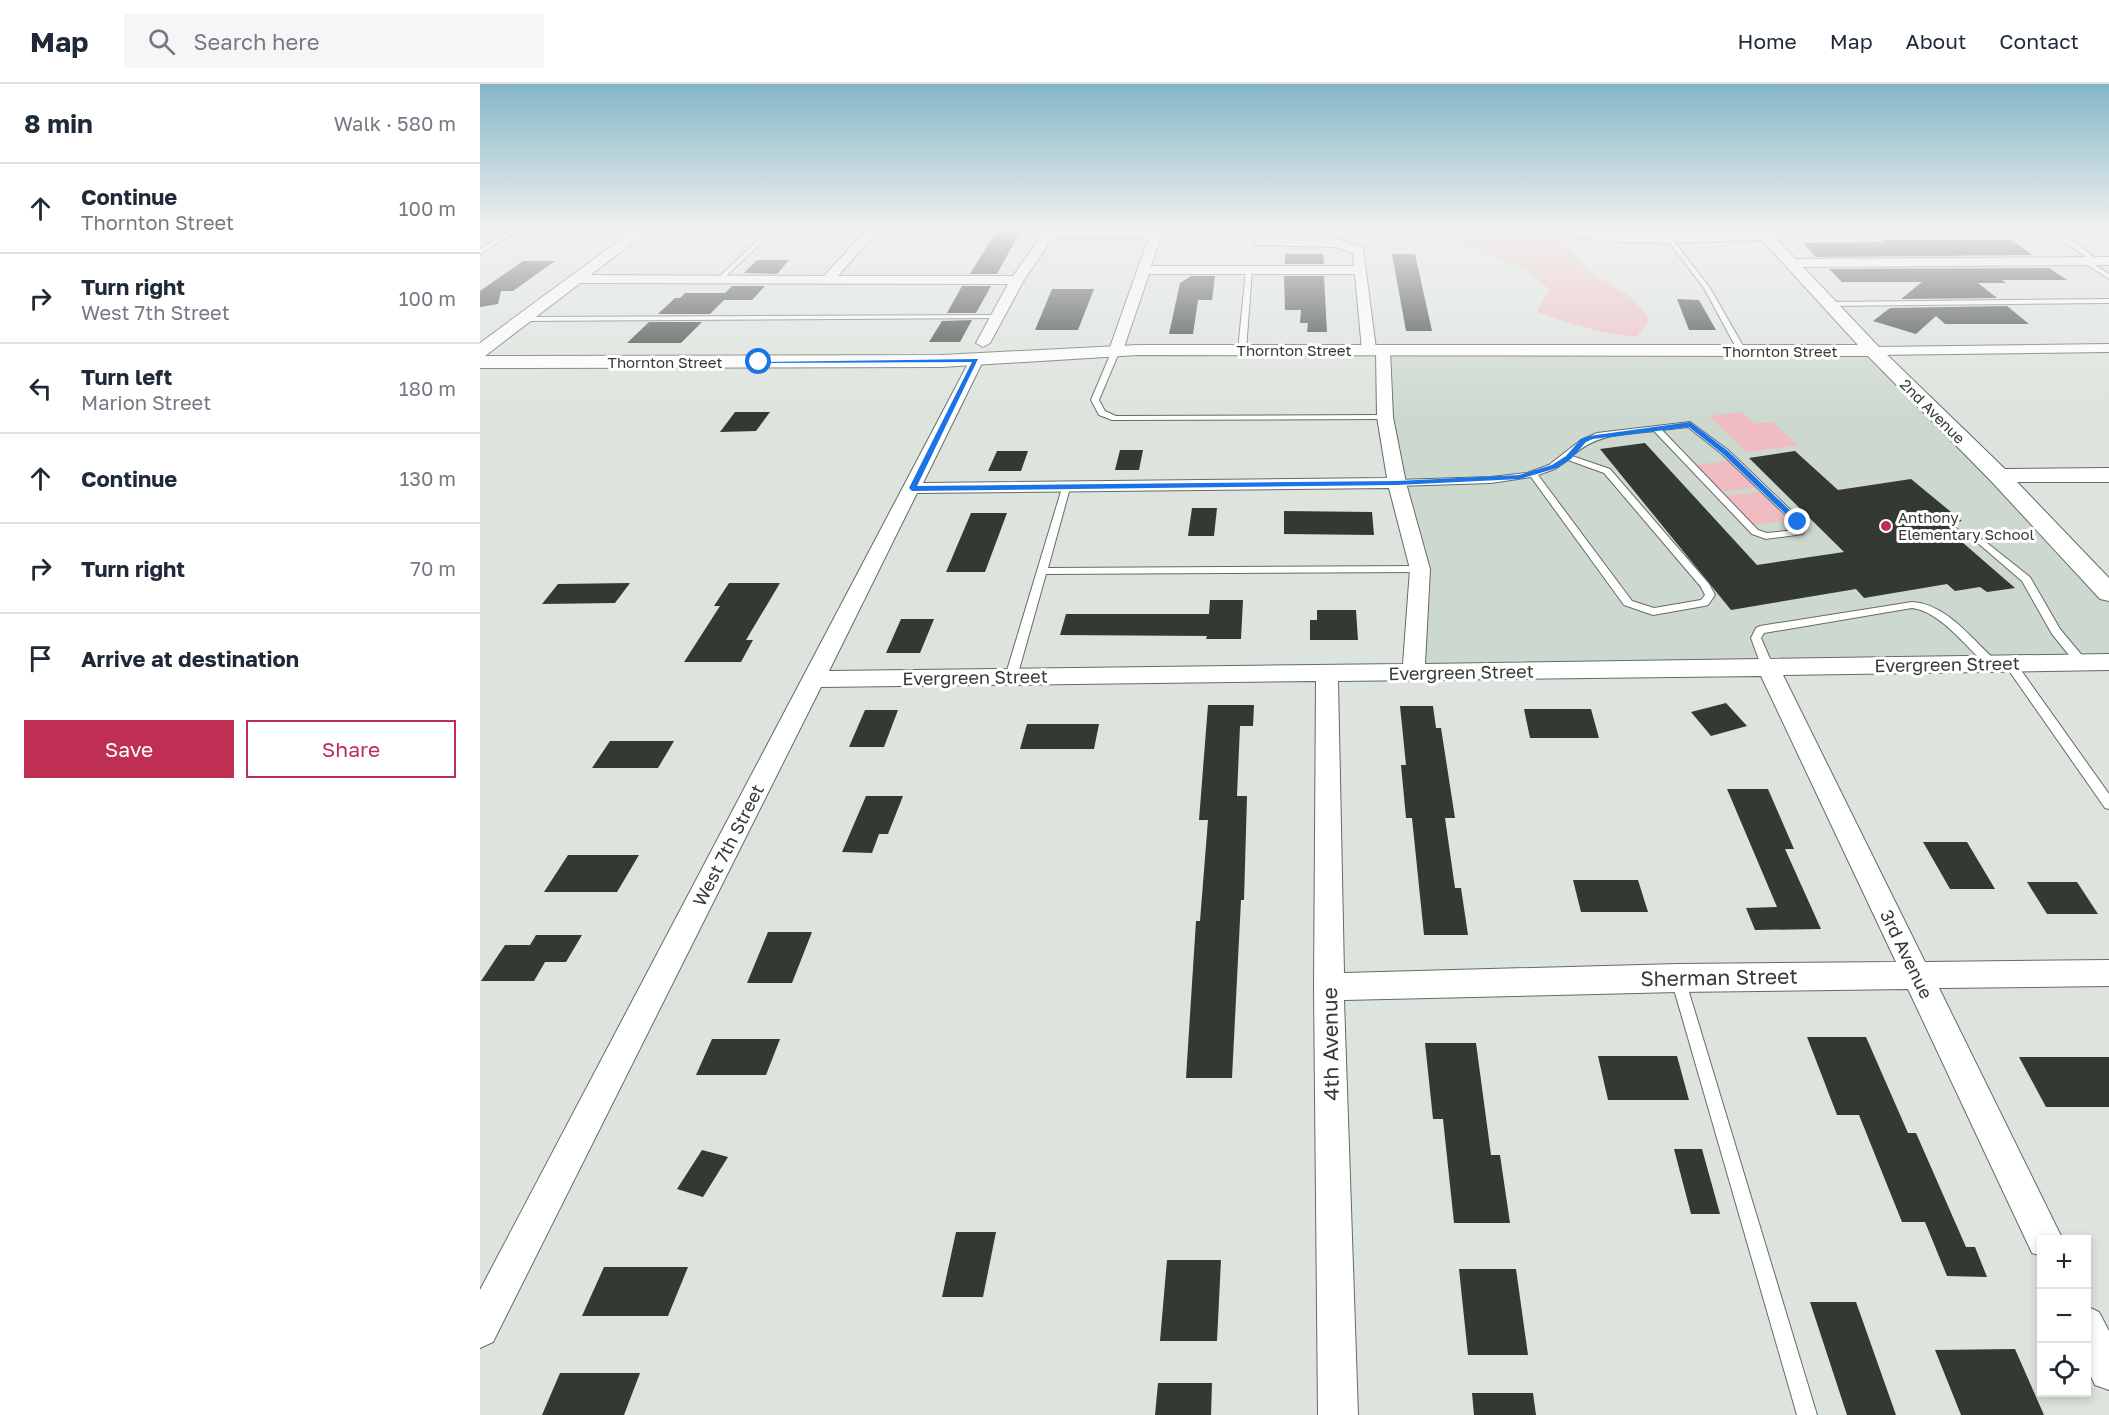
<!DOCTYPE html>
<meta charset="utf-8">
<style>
body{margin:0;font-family:"Golos Text",sans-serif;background:#f6f6f7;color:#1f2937}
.controls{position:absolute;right:18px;bottom:18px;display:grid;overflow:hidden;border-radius:0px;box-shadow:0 3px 9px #0003}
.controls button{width:54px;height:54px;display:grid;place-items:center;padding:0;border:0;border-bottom:2px solid #e0e1e3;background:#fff;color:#1f2937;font:30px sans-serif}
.stop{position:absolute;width:18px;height:18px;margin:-14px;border:4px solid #1a73e8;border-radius:50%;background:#fff}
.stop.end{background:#1a73e8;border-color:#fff;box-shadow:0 2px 6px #0008}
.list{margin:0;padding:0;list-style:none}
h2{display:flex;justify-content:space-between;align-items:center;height:78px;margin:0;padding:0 24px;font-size:26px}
h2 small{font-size:20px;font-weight:400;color:#747a83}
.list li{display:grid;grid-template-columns:39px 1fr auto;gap:18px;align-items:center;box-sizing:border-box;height:90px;padding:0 24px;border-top:2px solid #e0e1e3}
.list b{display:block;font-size:22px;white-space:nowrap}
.list p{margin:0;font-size:20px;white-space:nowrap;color:#747a83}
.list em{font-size:20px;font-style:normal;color:#747a83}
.actions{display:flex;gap:12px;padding:18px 24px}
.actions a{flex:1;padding:14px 0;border:2px solid #bf2f53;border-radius:0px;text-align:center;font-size:21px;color:#bf2f53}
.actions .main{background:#bf2f53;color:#fff}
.icon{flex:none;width:33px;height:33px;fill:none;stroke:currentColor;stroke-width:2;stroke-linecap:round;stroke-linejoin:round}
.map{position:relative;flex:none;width:1629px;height:1331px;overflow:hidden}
header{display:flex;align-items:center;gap:36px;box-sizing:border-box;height:84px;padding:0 30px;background:#fff;border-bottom:2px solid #e0e1e3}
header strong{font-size:28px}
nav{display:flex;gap:33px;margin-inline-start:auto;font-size:21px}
.search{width:420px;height:54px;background:#f6f6f7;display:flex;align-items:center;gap:15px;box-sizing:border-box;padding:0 21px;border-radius:0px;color:#747a83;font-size:22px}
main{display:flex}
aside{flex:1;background:#fff}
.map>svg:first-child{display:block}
.built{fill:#cdd9ce}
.green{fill:#f0bbc1}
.building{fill:#343934}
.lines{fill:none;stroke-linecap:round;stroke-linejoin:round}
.service-casing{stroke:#656b65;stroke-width:2}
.minor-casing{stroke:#656b65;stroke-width:2}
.tertiary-casing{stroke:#656b65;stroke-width:2}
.service{fill:#fff;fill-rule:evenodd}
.minor{fill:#fff;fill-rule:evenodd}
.tertiary{fill:#fff;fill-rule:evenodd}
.route{fill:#1a73e8}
.poi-dot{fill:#bf2f53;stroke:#fff;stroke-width:2}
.labels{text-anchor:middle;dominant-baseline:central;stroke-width:6;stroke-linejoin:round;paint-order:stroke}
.far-street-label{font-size:15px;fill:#373937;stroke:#fff}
.far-poi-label{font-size:15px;fill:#373937;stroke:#fff;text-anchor:start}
.street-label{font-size:18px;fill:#373937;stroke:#fff}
.near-street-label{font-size:21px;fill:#373937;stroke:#fff}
</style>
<header>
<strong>Map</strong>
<div class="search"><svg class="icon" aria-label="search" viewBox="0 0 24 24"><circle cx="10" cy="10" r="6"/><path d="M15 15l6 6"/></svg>Search here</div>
<nav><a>Home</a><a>Map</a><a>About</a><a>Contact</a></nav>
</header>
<main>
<aside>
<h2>8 min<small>Walk · 580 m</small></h2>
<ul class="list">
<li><svg class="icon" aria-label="ahead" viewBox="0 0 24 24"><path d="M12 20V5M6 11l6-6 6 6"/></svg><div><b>Continue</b><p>Thornton Street</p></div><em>100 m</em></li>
<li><svg class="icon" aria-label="right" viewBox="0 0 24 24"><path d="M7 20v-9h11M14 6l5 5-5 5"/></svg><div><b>Turn right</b><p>West 7th Street</p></div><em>100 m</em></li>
<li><svg class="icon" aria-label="left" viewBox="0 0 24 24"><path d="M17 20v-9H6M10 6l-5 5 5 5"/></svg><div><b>Turn left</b><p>Marion Street</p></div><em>180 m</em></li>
<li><svg class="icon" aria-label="ahead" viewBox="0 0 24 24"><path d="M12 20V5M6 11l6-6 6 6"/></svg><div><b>Continue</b></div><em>130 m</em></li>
<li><svg class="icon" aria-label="right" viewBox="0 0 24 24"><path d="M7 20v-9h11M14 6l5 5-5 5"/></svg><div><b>Turn right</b></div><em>70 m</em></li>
<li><svg class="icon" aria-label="arrive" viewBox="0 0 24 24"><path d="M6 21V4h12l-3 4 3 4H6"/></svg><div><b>Arrive at destination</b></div></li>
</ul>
<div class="actions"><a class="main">Save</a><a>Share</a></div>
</aside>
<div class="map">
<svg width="1629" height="1331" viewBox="0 0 1629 1331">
<rect width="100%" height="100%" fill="#dde3dd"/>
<path class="built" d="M903 266 1393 267 1629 509V578L933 589 940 485 917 399Z"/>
<g class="green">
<path d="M717 144H1064L1082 154 1105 184 1153 215 1170 236 1156 253C1121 250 1090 239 1057 228L1069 205 1044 184 955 151 891 145 782 152 735 159Z"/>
<path d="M1261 328 1275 340 1292 338 1318 361 1267 368 1229 332Z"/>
<path d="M1252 376 1279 403 1242 408 1216 381Z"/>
<path d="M1284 407 1313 435 1274 441 1246 412Z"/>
</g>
<g class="building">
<path d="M517 146H541L517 190H490Z"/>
<path d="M1402 156H1532L1552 171 1336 173 1323 159 1403 158Z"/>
<path d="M805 170H843L844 180H805Z"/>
<path d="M912 170H935L952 247H926Z"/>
<path d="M277 176H309L297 190 264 189Z"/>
<path d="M43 177H75L33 207H21L18 220 0 223V207Z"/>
<path d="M1569 184 1587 196H1522L1526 199H1498L1517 214 1421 215 1442 198H1362L1349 185Z"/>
<path d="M711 192H735L732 216H718L713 250H689L700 199Z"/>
<path d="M804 192H844L847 248H827L828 239H820L821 226H805Z"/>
<path d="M252 202H285L272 216H244L230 230H178L195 214H200L205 209H245Z"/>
<path d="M482 202H511L496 229H467Z"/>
<path d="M572 205H614L598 246H555Z"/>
<path d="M1197 215 1219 216 1236 246H1209Z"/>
<path d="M1527 222 1549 240H1465L1456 232 1436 250 1393 237 1410 224Z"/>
<path d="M492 236 480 258H449L462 237Z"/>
<path d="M169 238H222L201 259H147Z"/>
<path d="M255 328H290L276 347 240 348Z"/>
<path d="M1165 359 1277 481 1364 468 1269 374 1315 367 1358 406 1431 395 1482 437 1471 439 1493 457 1482 458 1535 504 1507 508 1500 503 1475 507 1467 500 1384 514 1376 505 1251 526 1120 365Z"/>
<path d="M640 366H663L659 386H635Z"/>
<path d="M517 367H548L541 387H508Z"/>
<path d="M712 424H737L734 452H708Z"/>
<path d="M804 427 892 428 894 451 804 450Z"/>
<path d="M491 429H527L505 488H466Z"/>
<path d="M150 499 135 519 62 520 78 500Z"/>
<path d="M249 499H300L266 556H273L261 578H204L240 522H234Z"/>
<path d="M730 516H763L761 555H726L727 552 580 551 586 530H729Z"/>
<path d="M837 526H876L878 556H830V536H837Z"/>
<path d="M421 535H454L440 569H406Z"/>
<path d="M1246 619 1267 642 1231 652 1211 628Z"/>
<path d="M728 621H774L773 642H760L757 712H767L764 816H761L752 994H706L716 837H720L728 736H719Z"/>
<path d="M920 622H953L956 644H961L975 734H965L975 804H981L988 851H944L932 734H926L921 681H926Z"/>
<path d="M1044 625H1111L1119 654H1050Z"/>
<path d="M385 626H418L404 663H369Z"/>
<path d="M547 640H619L614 665H540Z"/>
<path d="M130 657H194L178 684H112Z"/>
<path d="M1247 705H1288L1314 765H1305L1341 845 1275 846 1266 824 1297 823Z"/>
<path d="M386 712H423L408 750H399L392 769 362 768Z"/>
<path d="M1443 758H1487L1515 805H1470Z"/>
<path d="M88 771H159L137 808H64Z"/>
<path d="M1093 796H1158L1168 828H1101Z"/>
<path d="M1547 798H1597L1618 830H1567Z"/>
<path d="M288 848H332L312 899H267Z"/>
<path d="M56 851H102L86 878H65L54 897H1L25 861H50Z"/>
<path d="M1327 953H1386L1428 1049H1436L1486 1163H1495L1507 1193 1467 1192 1445 1138H1422L1379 1031H1357Z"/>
<path d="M232 955H300L286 991H216Z"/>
<path d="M945 959H996L1011 1071H1020L1030 1139H974L963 1035H953Z"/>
<path d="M1118 972H1197L1209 1016H1128Z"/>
<path d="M1539 973H1629V1023H1566Z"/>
<path d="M1194 1065H1222L1240 1130H1211Z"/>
<path d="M222 1066 248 1073 223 1113 197 1105Z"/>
<path d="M476 1148H516L503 1213H462Z"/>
<path d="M687 1176H741L737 1257H680Z"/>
<path d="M124 1183H208L188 1232H102Z"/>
<path d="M979 1185H1036L1048 1271H988Z"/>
<path d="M1330 1218H1376L1416 1331H1367Z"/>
<path d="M1535 1265 1564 1331H1481L1455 1266Z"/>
<path d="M80 1289H160L144 1331H62Z"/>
<path d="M678 1299H732L731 1331H675Z"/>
<path d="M992 1309H1053L1056 1331H994Z"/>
</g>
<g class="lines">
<defs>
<g id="service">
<path d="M35 144H42L0 170V165Z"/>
<path d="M291 144H297L242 196H238V194Z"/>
<path d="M1178 144H1184L1230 204 1266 267 1265 269H1259L1224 204Z"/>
<path d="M1558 144C1576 143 1606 166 1619 177L1614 178 1575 152Z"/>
<path d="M1603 176H1607L1629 190V195L1603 178Z"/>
<path d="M769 184 772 186 766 266 762 268 758 266 766 186Z"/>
<path d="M1629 215V219L1348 222 1345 220 1348 218Z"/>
<path d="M517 231 520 233 519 234 42 237 39 235 42 233Z"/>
<path d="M633 264 640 266 619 316 625 327 636 332 905 331 909 333 905 335 632 336 619 331 611 316Z"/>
<path d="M1210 338 1248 366 1321 436 1326 444 1323 450 1286 455 1272 450 1174 347C1143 351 1117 349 1092 372L1130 385 1229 500 1235 511 1228 521 1224 522 1173 531 1144 521 1051 393 1011 399 917 402 913 399 917 396 1011 393 1047 389 1069 381 1101 356 1117 349ZM1208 343 1242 370 1314 439 1316 446 1287 449 1278 446 1182 346ZM1088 376 1124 389 1221 503 1225 511 1221 516 1174 524 1152 517 1058 391 1075 385Z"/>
<path d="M586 401 590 404 568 484 940 482 945 485 940 488 566 490 537 593 531 597 527 596 525 593 582 404Z"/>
<path d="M1502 455 1550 493 1580 545 1605 575 1606 578 1605 581H1597L1572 550 1542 497 1499 460 1497 458Z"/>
<path d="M1432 518C1466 520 1490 553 1514 575L1515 578 1514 581H1506C1486 562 1459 527 1432 524L1284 549 1281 554 1294 584 1288 588 1282 584 1271 554 1276 544 1280 542Z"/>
<path d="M1529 574 1533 575 1629 710V725L1625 724 1525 581 1524 578 1525 575Z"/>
<path d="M1198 888 1203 890 1205 895 1337 1331H1317L1191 895 1193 890Z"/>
</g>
<g id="minor">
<path d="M388 144H400L358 192H533L567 144H684L671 182H874L873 169 856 163 775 161V155L779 154 858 155 883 164 896 265 903 262 910 266 913 333 926 399 950 485 945 580 1629 570V586L1303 591 1445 878 1629 876V902L1459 904 1583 1156H1562V1172L1552 1169 1428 905 1198 908 864 916 878 1331H838L834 903 836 597 341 603 13 1258 0 1264V1206L491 274 496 273 503 277 443 399 907 394 897 333 896 267 889 270 882 266 875 190H669L643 266 636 270 629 266 669 153H573L544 196 510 259 503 263 496 259 528 200 96 199 90 195 96 191 344 192ZM909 404 930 485 923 580 349 587 437 409ZM1281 592 1416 878 1198 880 864 889 858 597Z"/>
<path d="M1078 144 1149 150 1285 148 1291 152 1285 156C1247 156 1102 167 1078 144Z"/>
<path d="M1629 173V181L1310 183 1304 179 1310 175Z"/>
<path d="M1629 260V268L1393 271 1386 267 1393 263Z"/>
<path d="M1606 1222 1619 1228 1629 1247V1306L1615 1301 1606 1282Z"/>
</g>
<path id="tertiary" d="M156 144H172L5 272 462 271 658 261H1378L1271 144H1286L1399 263 1525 385 1629 384V398H1537L1629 494V517L1620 515 1511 397 1388 272 658 271 462 283 0 284V259Z"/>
</defs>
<use href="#service" class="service-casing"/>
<use href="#minor" class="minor-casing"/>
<use href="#tertiary" class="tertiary-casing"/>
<use href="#service" class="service"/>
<use href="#minor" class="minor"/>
<use href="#tertiary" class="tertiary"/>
</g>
<linearGradient id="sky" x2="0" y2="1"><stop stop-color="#85b6c6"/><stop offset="0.44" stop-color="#f0f2f0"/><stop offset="1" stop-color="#f0f2f0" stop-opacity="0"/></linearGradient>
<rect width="1629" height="330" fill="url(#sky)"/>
<path class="route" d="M498 275 437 402 917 397 1039 391 1072 381 1086 372 1101 355 1109 352 1210 338 1248 367 1322 438 1315 439 1243 370 1209 343 1113 355 1106 358 1091 375 1077 384 1040 395 917 401 432 407 429 404 492 278 279 279 276 278Z"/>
<circle class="poi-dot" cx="1406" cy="442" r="6"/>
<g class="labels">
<g class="far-street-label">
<text x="814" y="266">Thornton Street</text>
<text x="1300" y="267">Thornton Street</text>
<text x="185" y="278">Thornton Street</text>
<text transform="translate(1453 327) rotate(45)">2nd Avenue</text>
</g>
<g class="far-poi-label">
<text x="1418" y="433">Anthony<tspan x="1418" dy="17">Elementary School</tspan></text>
</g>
<g class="street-label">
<text transform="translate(1467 580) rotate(-1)">Evergreen Street</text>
<text transform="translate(981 588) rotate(-1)">Evergreen Street</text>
<text transform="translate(495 593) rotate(-1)">Evergreen Street</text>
<text transform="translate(248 761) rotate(-63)">West 7th Street</text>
<text transform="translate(1427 870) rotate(64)">3rd Avenue</text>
</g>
<g class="near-street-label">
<text transform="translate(1239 893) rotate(-1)">Sherman Street</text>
<text transform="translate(850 960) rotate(-91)">4th Avenue</text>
</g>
</g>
</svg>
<div class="controls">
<button>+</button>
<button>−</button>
<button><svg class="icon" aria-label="locate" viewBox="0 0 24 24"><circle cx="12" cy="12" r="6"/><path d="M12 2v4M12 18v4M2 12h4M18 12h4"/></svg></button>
</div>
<div class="stop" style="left:279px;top:278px"></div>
<div class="stop end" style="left:1318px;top:438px"></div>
</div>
</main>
